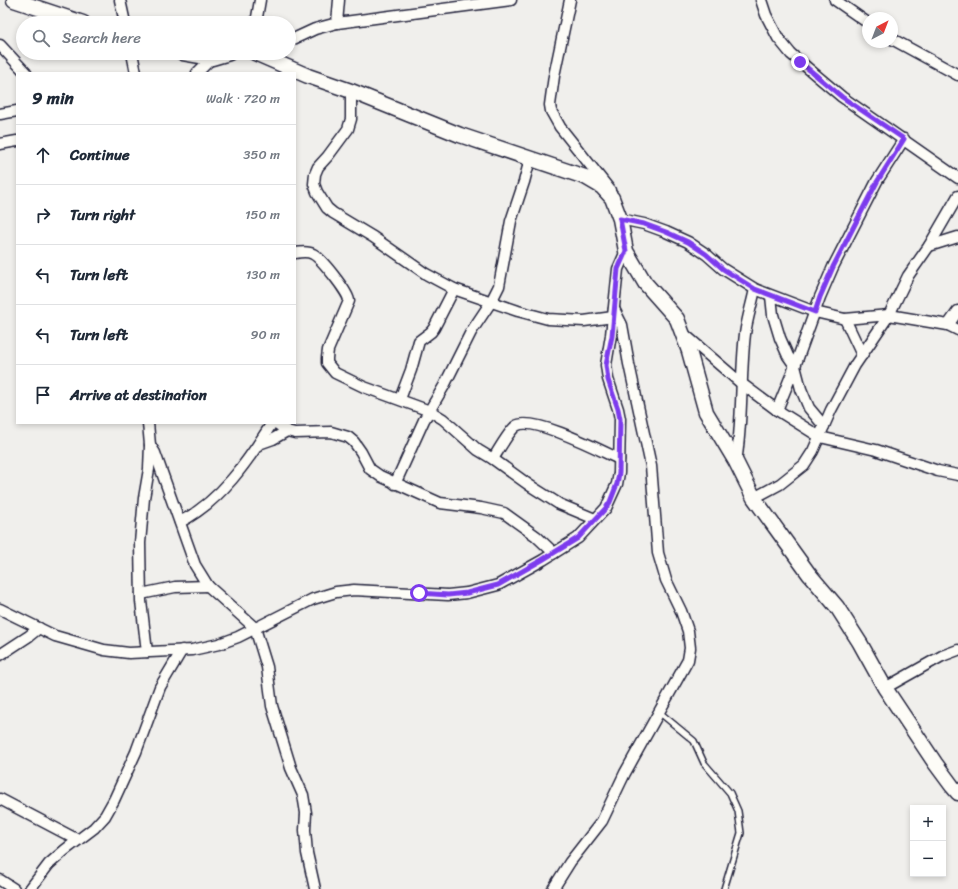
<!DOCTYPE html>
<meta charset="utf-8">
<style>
body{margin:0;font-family:Sriracha,sans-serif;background:#f6f6f7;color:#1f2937}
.controls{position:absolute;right:12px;bottom:12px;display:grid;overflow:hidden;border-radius:0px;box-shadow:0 2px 6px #0003}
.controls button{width:36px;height:36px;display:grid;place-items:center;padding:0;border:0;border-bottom:1px solid #e0e1e3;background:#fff;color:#1f2937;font:20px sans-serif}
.compass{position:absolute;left:862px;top:12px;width:36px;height:36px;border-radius:50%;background:#fff;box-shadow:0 2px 6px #0003;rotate:42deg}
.stop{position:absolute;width:12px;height:12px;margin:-9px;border:3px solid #7c3aed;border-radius:50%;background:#fff}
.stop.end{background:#7c3aed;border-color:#fff;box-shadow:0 1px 4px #0008}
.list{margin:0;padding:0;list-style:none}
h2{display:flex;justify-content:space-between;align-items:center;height:52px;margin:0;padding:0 16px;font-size:17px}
h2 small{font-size:13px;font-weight:400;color:#747a83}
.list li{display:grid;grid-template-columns:26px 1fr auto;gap:12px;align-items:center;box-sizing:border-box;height:60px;padding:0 16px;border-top:1px solid #e0e1e3}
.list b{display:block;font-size:15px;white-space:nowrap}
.list em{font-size:13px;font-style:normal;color:#747a83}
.icon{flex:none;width:22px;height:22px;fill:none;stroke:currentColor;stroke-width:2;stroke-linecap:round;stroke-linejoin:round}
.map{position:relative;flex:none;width:958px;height:889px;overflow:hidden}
.search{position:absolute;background:#fff;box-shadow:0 2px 6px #0003;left:16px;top:16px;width:280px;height:44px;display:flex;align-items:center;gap:10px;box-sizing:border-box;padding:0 14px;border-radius:22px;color:#747a83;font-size:15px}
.panel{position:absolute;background:#fff;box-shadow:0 2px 6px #0003;left:16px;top:72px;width:280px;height:352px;border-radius:0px}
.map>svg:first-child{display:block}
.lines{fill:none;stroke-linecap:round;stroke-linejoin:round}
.lane-casing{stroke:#22223b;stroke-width:8}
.street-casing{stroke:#22223b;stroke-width:13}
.secondary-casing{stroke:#22223b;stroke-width:17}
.lane{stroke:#fdfcf7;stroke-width:5}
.street{stroke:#fdfcf7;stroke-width:10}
.secondary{stroke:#fdfcf7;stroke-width:14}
.route{stroke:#7c3aed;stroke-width:5}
</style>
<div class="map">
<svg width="958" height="889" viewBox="0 0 958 889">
<rect width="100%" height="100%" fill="#f0efec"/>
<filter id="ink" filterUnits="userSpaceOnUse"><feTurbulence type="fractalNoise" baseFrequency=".025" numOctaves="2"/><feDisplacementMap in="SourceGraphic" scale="8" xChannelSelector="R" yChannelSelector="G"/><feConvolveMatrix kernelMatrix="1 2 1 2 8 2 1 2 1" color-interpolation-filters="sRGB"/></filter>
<g filter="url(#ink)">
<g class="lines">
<defs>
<path id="lane" d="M659 712 694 741 704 763 730 793 738 811 741 833 724 889"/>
<g id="street">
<path d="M120 0 125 23"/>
<path d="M570 0 554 76 550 105 551 111 560 127 610 190"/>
<path d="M761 0 766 15 778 38 791 54 842 97 958 178"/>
<path d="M835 0 868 23"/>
<path d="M256 23 260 0"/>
<path d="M337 23 339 0"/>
<path d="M892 39 958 75"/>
<path d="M289 41 315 29 337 23 511 0"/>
<path d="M0 45 26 73"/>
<path d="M132 53 136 73"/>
<path d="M197 73 212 58"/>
<path d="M351 91V119L348 129 328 156 318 167 315 174 314 184 317 192 327 208 333 213 373 237 426 274 454 289 518 311 548 319 584 321 613 317"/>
<path d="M0 114 17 111"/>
<path d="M0 144 17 141"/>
<path d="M620 219 644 224 666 232 688 242 706 254 723 269 755 289 815 312 845 319 889 315 948 325 958 330"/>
<path d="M929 246 958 237"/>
<path d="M295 253C301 252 308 251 313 254 321 258 349 293 349 301L328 350 327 358V363L335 373 364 387 430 411 443 419 478 450 493 459 529 485 559 504 595 519"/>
<path d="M771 296 773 315 780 338 788 356 795 366 801 389 809 408 824 426"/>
<path d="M845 319 862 355"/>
<path d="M948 325 958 311"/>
<path d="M684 334 742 384 777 410 820 437 876 450 938 471 958 475"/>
<path d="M400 399 411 370 419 341 431 332 434 328 454 289"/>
<path d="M777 410 795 366 820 297 833 267 877 181 904 139"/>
<path d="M276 423 287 431 295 433 331 432 348 437 354 442 361 452 370 469 380 476 440 503 481 508 504 513 536 536 554 553"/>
<path d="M259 444 273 439 287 431"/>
<path d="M150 445 155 453 195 565 208 586 255 628 267 667 272 706 291 768 303 795 306 813 305 830 307 853 315 889"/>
<path d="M493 459C498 451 509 431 516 426 532 415 602 451 619 459"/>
<path d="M736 462C743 420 740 377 745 334 747 319 752 304 755 289"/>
<path d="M395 484 424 420 444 386 471 332 491 302 499 286 511 221 524 182 530 159"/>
<path d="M754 498 780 484 804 465 813 451 831 410 855 365 889 315 908 276 929 246 958 196"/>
<path d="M180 522C221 501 248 461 272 423"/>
<path d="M141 594 175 587 208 586"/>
<path d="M0 609 55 636 104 650 129 653 192 650 219 644 238 637 313 599 336 592 354 590 448 595 467 593 498 585 543 560 578 538 606 508 617 484 619 473 620 419 618 409 608 379 606 365 611 335 618 269 626 251"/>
<path d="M147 652 141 601 140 543 144 498 149 469 150 445 148 423"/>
<path d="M0 655 29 636 39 628"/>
<path d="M885 688 942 656 958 650"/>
<path d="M0 799 78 840"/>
<path d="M0 880 14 889"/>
<path d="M30 889 49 864 65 850 94 828 105 816 114 800 136 752 160 687 182 650"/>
<path d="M553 889 570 862 602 821 625 773 688 660 690 648 688 631 681 611 666 580 658 553 651 466 629 364 622 325 614 309"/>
</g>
<g id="secondary">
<path d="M14 0 83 23"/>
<path d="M183 53 212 58 229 53"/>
<path d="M255 53 308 76 351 91 460 135 585 177 602 187 612 198 620 219 626 251 645 283 677 319 689 351 706 412 736 462 754 498 809 574 837 607 860 643 885 688 935 763 952 786 958 793"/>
</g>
</defs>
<use href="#lane" class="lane-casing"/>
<use href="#street" class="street-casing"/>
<use href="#secondary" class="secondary-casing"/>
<use href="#lane" class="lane"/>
<use href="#street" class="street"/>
<use href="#secondary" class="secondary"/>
</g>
</g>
<g class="lines" filter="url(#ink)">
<path class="route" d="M419 593 448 595 467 593 498 585 542 560 578 538 606 508 610 502 617 484 619 473 620 419 618 409 608 380 606 365 612 336 618 269 626 251 620 219 644 224 666 232 688 242 706 254 723 269 755 289 815 312 820 297 833 267 854 226 877 182 904 139 842 97 800 62"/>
</g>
</svg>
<div class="controls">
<button>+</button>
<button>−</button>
</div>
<svg class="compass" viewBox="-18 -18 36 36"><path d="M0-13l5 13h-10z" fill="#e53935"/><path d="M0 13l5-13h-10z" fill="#747a83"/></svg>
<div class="stop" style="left:419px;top:593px"></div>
<div class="stop end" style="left:800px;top:62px"></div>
<div class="search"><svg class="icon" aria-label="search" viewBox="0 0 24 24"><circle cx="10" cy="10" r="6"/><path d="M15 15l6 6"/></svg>Search here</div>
<section class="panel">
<h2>9 min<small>Walk · 720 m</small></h2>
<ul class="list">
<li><svg class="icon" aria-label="ahead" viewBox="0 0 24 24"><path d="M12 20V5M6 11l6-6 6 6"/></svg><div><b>Continue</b></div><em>350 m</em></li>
<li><svg class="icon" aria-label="right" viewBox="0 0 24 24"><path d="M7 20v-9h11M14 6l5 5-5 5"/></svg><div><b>Turn right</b></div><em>150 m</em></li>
<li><svg class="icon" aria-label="left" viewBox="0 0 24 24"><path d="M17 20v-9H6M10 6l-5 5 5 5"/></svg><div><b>Turn left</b></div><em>130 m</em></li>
<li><svg class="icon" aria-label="left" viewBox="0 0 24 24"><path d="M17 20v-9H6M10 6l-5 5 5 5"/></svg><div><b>Turn left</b></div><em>90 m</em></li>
<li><svg class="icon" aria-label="arrive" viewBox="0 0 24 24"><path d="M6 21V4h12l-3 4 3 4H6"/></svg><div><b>Arrive at destination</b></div></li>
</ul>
</section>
</div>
